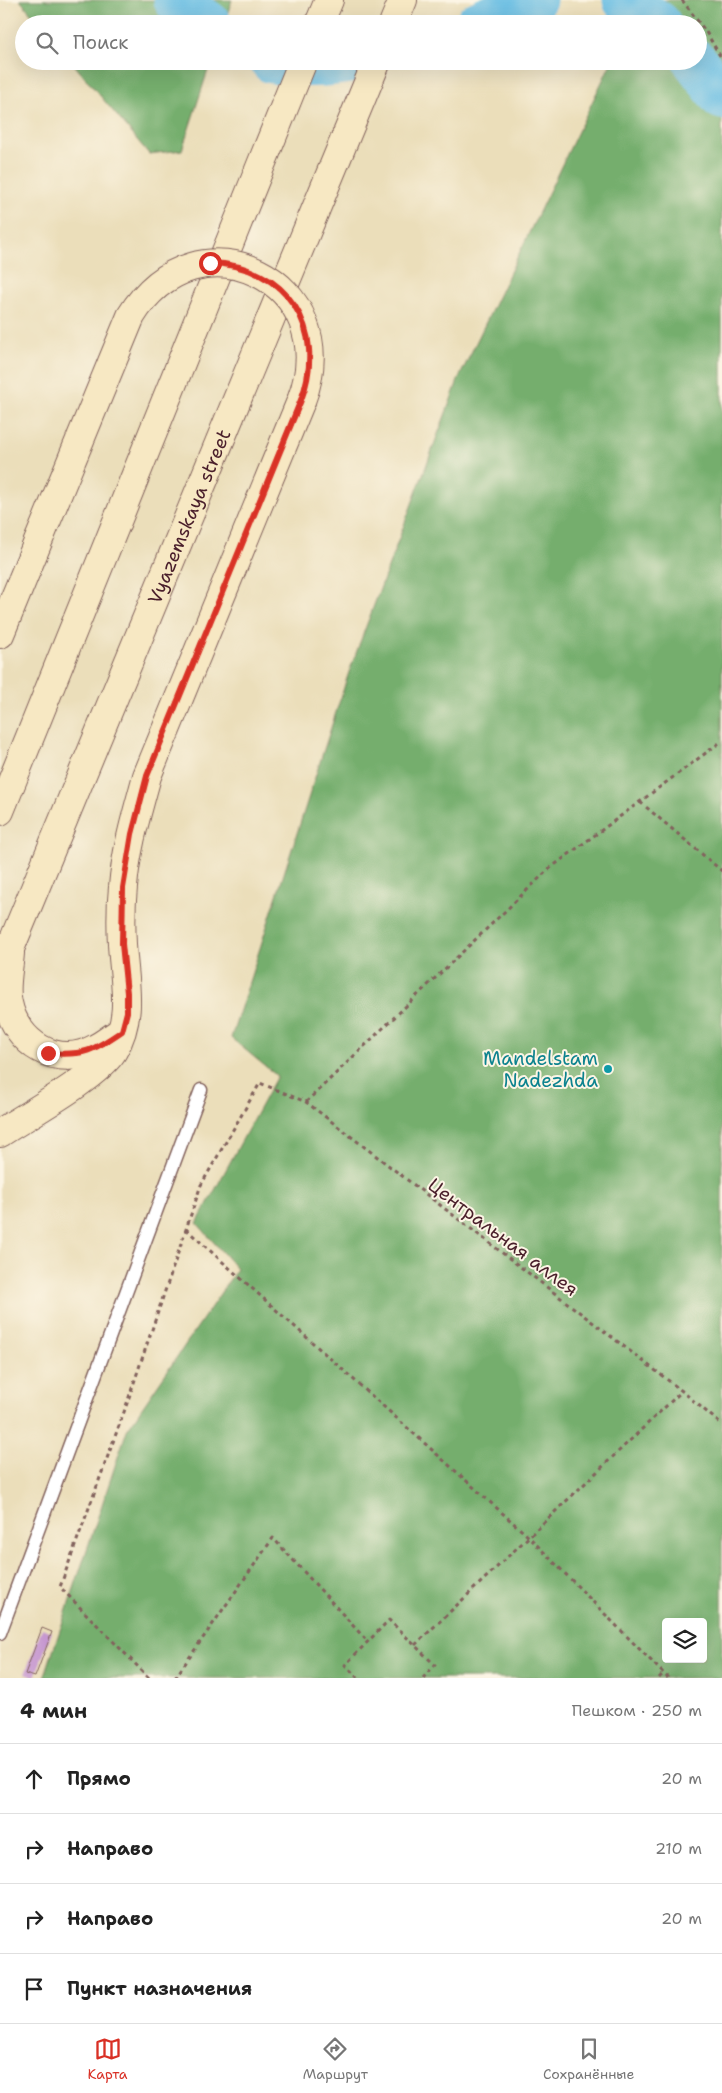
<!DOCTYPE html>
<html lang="ru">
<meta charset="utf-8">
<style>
body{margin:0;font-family:"Shantell Sans",sans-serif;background:#f6f6f6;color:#222}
.controls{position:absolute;right:15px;bottom:15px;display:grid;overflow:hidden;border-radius:5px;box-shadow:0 5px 20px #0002}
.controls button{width:45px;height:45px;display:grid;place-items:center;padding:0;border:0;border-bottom:1px solid #e0e0e0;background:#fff;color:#222;font:25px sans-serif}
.stop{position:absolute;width:15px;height:15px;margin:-11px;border:4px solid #d93025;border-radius:50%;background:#fff}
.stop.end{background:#d93025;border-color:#fff;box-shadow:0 1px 5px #0008}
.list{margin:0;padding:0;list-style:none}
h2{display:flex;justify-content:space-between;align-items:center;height:65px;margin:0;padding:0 20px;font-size:21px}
h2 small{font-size:16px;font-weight:400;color:#767676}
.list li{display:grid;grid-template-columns:32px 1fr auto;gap:15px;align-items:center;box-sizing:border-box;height:70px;padding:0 20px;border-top:1px solid #e0e0e0}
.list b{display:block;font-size:19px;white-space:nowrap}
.list em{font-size:16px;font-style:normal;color:#767676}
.icon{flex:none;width:28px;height:28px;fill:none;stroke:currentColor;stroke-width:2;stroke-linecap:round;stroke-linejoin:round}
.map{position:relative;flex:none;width:722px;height:1678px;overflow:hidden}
.search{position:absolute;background:#fff;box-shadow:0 5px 20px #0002;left:15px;right:15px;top:15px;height:55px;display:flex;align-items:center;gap:12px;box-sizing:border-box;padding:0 18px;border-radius:28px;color:#767676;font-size:19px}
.sheet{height:345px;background:#fff}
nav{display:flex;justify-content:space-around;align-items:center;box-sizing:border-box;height:70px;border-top:1px solid #e0e0e0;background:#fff;font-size:14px;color:#767676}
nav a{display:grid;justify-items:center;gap:2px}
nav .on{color:#d93025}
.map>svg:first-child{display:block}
.forest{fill:#75ae6d;stroke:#60664c;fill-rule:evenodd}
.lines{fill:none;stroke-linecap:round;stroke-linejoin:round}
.river{stroke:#67bee4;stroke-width:45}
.building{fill:#c697d0}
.service-casing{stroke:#82625d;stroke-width:15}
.secondary-casing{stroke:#82625d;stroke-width:30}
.path{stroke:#82625d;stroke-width:3;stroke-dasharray:4 4;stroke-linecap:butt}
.service{stroke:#fff;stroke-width:12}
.secondary{stroke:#f7e8c3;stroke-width:28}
.secondary-bridge-casing{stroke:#82625d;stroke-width:30;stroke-linecap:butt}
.secondary-bridge{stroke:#f7e8c3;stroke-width:28}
.route{stroke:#d93025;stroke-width:6}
.culture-dot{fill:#0f9aa8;stroke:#fcf5e5;stroke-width:2}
.labels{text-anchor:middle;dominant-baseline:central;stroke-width:4;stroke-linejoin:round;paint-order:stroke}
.street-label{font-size:19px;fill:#4a1f2b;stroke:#fcf5e5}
.culture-label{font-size:19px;fill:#0d838f;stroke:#fcf5e5;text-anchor:end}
</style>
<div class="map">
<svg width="722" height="1678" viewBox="0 0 722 1678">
<rect width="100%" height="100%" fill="#fcf5e5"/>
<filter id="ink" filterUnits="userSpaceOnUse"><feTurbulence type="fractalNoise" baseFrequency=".02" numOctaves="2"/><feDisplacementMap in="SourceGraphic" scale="10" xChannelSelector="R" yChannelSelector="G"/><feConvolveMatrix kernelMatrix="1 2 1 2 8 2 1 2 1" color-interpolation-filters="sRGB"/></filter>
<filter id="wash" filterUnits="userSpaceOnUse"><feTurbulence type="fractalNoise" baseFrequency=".0096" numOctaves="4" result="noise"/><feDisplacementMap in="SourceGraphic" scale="20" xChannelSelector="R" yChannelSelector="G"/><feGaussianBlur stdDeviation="1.12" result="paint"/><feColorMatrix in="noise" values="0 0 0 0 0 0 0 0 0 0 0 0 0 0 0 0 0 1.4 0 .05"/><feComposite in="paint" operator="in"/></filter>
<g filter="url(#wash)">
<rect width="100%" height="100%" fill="#ebdeba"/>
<g class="forest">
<path d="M20 0H232L224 24H40Z"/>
<path d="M641 0H722V1678H44L127 1430 237 1269 197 1223 277 1076 231 1038 349 672 459 378 612 61H698V24H630ZM666 1622H703V1659H666Z"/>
<path d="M71 61H211L182 150 149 154Z"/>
</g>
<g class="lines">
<g class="river">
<path d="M176 0 209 24"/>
<path d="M625 0 659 24"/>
<path d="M477 24 534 0"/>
<path d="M272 61C299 66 322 66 349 61"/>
<path d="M695 61 722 97"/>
</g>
</g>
<g id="blocks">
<path class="building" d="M42 1628 52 1632 35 1677 25 1674Z"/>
</g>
</g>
<g filter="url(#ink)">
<use href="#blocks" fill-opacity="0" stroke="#82625d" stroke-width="1"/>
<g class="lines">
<defs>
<path id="service" d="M0 1633 201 1090"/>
<g id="secondary">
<path d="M319 24 329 0"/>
<path d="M393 24 403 0"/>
<path d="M0 634 28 566"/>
<path d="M0 811 303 61"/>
<path d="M10 953C9 968 4 988 8 1003 16 1043 57 1070 96 1048 104 1044 111 1038 119 1033"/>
<path id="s1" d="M0 973 377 61"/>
<path d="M0 1133C27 1115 97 1077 113 1051 134 1016 124 982 122 944 121 926 121 906 123 887 126 849 137 813 147 776L301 401"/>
</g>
</defs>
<use href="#service" class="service-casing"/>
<use href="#secondary" class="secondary-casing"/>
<g class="path">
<path d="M682 0 706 32 722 59"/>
<path d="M640 802 722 871"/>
<path d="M306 1102 549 869 722 741"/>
<path d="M186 1229 529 1537 668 1678"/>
<path d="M415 1645 682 1391"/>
<path d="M149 1678 60 1587 124 1412 201 1185 260 1083 306 1102 682 1391 722 1425"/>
<path d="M175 1678 273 1538 368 1642"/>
<path d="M358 1678 345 1665 389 1620 435 1665 423 1678"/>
<path d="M659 1678 664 1673"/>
</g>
<use href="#service" class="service"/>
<use href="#secondary" class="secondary"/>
<defs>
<path id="secondary-bridge" d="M28 566 131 316C197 208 347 281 301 401"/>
</defs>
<use href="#secondary-bridge" class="secondary-bridge-casing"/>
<use href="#secondary-bridge" class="secondary-bridge"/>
</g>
</g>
<g class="lines" filter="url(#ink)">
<path class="route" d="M48 1053C84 1056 93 1051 122 1031L127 1012V993L122 944 123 888 132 834 147 776 301 400C328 329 287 265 210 263"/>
</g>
<circle class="culture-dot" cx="608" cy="1069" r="5"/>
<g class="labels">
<g class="street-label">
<text stroke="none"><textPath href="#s1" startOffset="494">Vyazemskaya street</textPath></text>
<text transform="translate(503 1237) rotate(37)">Центральная аллея</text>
</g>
<g class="culture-label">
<text x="598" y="1058">Mandelstam<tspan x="598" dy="22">Nadezhda</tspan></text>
</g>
</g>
</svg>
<div class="controls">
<button><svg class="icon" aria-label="layers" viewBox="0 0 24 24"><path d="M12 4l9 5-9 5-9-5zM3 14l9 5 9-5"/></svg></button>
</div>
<div class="stop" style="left:210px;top:263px"></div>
<div class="stop end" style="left:48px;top:1053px"></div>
<div class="search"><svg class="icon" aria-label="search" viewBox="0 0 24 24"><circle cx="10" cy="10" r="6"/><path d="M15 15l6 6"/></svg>Поиск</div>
</div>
<section class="sheet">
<h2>4 мин<small>Пешком · 250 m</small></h2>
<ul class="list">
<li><svg class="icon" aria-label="ahead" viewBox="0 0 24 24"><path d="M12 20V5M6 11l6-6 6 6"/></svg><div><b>Прямо</b></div><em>20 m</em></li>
<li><svg class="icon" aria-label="right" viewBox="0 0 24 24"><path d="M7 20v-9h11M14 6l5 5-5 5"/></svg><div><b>Направо</b></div><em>210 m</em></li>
<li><svg class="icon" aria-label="right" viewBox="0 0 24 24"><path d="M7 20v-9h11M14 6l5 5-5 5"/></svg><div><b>Направо</b></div><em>20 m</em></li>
<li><svg class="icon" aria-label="arrive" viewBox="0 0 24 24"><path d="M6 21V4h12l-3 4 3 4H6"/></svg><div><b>Пункт назначения</b></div></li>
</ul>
</section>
<nav>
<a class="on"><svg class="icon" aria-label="map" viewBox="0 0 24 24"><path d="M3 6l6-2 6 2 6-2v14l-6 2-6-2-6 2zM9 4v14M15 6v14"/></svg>Карта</a>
<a><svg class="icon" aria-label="directions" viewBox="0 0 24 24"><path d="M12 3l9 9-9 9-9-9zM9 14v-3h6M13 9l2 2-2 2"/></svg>Маршрут</a>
<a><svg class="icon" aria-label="saved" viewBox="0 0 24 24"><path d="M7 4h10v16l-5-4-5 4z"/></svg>Сохранённые</a>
</nav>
